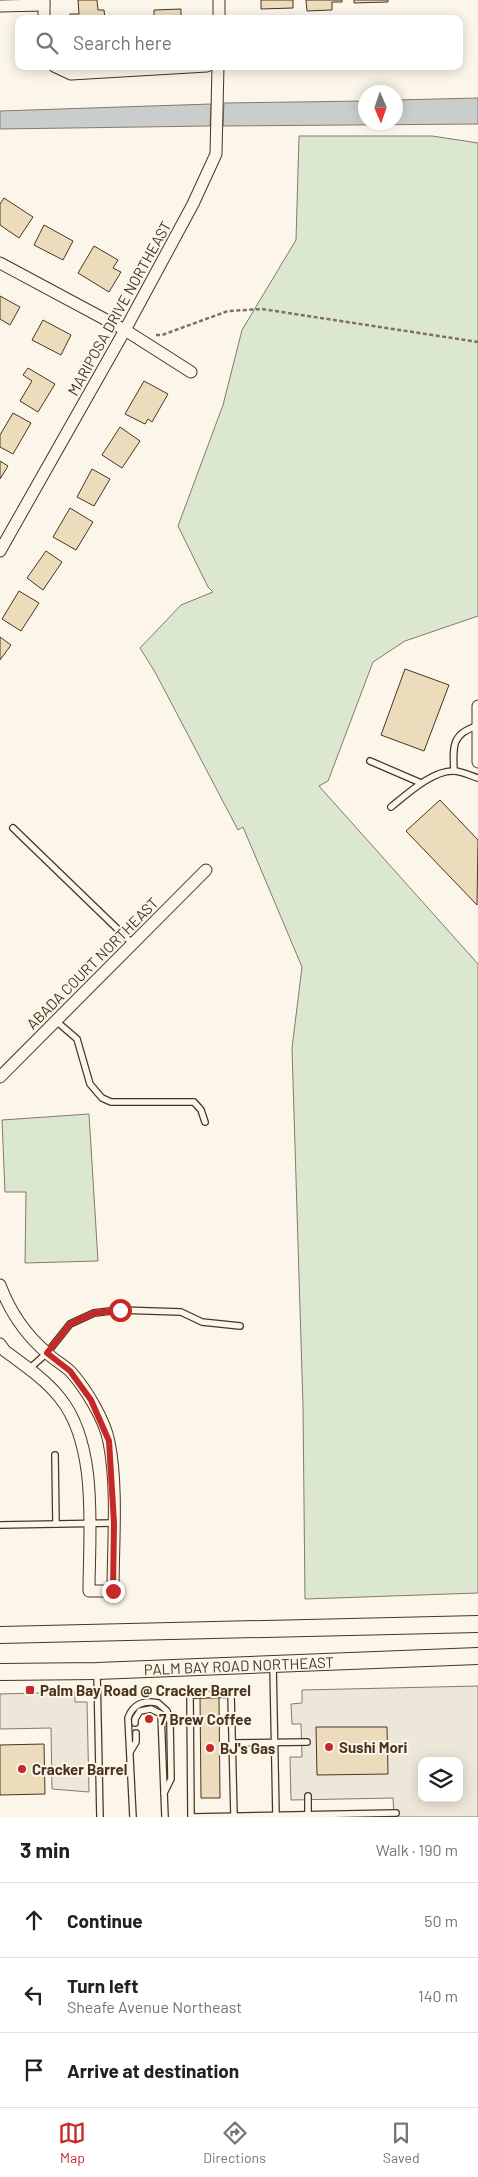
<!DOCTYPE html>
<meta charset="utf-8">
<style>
body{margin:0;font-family:Barlow,sans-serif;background:#f6f6f6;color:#202124}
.controls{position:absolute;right:15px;bottom:15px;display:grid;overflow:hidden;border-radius:10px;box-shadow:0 2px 12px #0003}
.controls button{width:45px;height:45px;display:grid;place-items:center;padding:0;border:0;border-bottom:1px solid #e0e0e0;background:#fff;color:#202124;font:25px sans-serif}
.compass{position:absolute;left:358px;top:85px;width:45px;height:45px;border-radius:50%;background:#fff;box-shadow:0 2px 12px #0003;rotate:178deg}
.stop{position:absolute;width:15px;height:15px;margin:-11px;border:4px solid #c62828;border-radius:50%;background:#fff}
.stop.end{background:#c62828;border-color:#fff;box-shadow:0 1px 5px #0008}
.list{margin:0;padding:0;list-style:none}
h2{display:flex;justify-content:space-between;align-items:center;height:65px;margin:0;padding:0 20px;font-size:21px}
h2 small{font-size:16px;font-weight:400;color:#757577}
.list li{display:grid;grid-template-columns:32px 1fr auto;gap:15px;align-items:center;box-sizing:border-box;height:75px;padding:0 20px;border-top:1px solid #e0e0e0}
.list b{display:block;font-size:19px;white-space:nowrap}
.list p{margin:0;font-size:16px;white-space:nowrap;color:#757577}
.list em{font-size:16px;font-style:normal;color:#757577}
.icon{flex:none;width:28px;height:28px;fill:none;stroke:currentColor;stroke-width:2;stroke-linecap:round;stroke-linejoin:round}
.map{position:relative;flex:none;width:478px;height:1817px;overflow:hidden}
.search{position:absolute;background:#fff;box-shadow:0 2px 12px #0003;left:15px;right:15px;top:15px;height:55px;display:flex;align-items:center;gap:12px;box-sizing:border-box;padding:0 18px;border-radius:10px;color:#757577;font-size:19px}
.sheet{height:290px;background:#fff}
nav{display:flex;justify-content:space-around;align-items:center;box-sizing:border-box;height:70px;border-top:1px solid #e0e0e0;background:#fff;font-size:14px;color:#757577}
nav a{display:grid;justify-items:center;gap:2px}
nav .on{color:#c62828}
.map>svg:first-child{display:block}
.green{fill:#dce7d0;stroke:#887966}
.parking{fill:#ede7d9;stroke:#887966;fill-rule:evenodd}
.water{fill:#c9cecd;stroke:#887966}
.building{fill:#ecdcbc;stroke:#4a3520}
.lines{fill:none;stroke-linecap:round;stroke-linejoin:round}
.lane-casing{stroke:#4a3520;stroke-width:8}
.street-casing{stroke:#4a3520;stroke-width:13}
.secondary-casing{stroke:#4a3520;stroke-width:18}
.path{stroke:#7f6f5c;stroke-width:2.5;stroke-dasharray:4 2.5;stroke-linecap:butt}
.lane{stroke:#fbf6e9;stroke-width:5.5}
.street{stroke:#fbf6e9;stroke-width:11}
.secondary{stroke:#fbf6e9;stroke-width:16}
.route{stroke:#c62828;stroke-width:6}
.poi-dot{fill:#c62828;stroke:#fbf6e9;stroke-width:2}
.labels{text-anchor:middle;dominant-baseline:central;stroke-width:4;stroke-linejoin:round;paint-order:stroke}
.street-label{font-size:15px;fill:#4a3520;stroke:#fbf6e9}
.poi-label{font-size:15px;font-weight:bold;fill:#4a3520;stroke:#fbf6e9;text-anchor:start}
</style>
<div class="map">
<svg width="478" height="1817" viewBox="0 0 478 1817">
<rect width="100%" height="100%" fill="#fbf6e9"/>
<g class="green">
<path d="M299 136H432L478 143V616L405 641 373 662 328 781 319 786 478 964V1593L305 1599 303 1406 292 1048 302 967 243 827 238 830 155 672 140 648 181 605 213 592 208 587 178 526 223 405 242 330 296 240Z"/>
<path d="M89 1114 98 1261 25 1263 26 1192H5L2 1120Z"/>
</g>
<g class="parking">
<path d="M478 1686V1817H394L393 1798 291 1800 290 1757H302L301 1724H292L291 1704 302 1703V1690ZM422 1761H459V1798H422Z"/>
<path d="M75 1692V1702H87L89 1792 52 1789 51 1728 0 1729V1694Z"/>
</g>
<g class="water">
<path d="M478 98V124L223 126 224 103 365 101 366 122H396V100Z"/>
<path d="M211 104 210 126 0 129V111Z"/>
</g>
<g class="building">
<path d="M78 0H97L98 10H104L105 19H70V14H79Z"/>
<path d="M261 0H293V8L261 9Z"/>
<path d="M306 0H342V2H332V10L307 11Z"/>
<path d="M354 0H388V2L354 3Z"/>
<path d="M181 9V19H154V10Z"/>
<path d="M4 198 33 217 19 238 0 225V204Z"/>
<path d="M44 225 73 241 63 260 34 245Z"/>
<path d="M94 246 118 260 113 268 121 272 109 292 78 273Z"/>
<path d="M0 296 20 307 10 325 0 319Z"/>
<path d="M43 320 71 335 61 355 32 340Z"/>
<path d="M28 368 55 384 38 412 20 401 32 381 23 375Z"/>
<path d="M144 381 168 394 152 422 148 419 145 424 125 414Z"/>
<path d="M13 413 31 423 13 454 0 447V435Z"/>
<path d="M120 427 140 441 122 468 102 455Z"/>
<path d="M0 461 8 466 0 479Z"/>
<path d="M92 469 110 479 94 506 77 497Z"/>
<path d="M70 508 93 522 76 550 53 537Z"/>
<path d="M46 551 62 562 43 590 27 578Z"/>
<path d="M19 591 39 603 21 631 2 619Z"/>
<path d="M0 637 11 645 0 660Z"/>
<path d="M405 669 449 685 424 751 381 735Z"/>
<path d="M440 800 478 840 477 905 406 831Z"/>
<path d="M200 1696H219L220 1798H201Z"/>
<path d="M316 1727H387L388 1774 317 1775Z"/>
<path d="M44 1744 45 1794 0 1795V1745Z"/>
</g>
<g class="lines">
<defs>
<g id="lane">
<path d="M370 761 421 783"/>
<path d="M454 771C453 747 451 734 477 726"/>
<path d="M391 807C407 794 434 769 455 771 463 772 471 776 478 778"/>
<path d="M13 828 132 943"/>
<path d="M55 1020 77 1039 90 1084 102 1098 111 1102H194L201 1110 205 1122"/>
<path d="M29 1369 47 1353 70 1324 94 1313 119 1310 181 1312 202 1322 240 1326"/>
<path d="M55 1455 56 1524"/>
<path d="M0 1525 114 1523"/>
<path d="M273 1665 276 1815"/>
<path d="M97 1673 100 1817"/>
<path d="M135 1723V1719L140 1711 151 1709 161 1714 165 1817"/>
<path d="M232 1743 307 1742"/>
<path d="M130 1752 136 1742V1733"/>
<path d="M308 1796V1815"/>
<path d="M133 1817 128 1718C133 1704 144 1700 158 1703L167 1711 170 1722 171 1779 164 1793"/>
<path d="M191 1817 190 1695 231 1694 234 1816"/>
<path d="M192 1817 396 1813"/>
</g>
<g id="street">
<path d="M44 0V19"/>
<path d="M0 6 44 5"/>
<path d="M219 19V0"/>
<path d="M54 66 71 74 207 66"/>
<path d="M0 263 125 330 191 372"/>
<path d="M0 551 125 330 193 204 216 154 218 66"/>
<path d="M478 706V762"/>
<path d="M0 1077 206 870"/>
<path d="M0 1285C10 1312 25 1334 47 1353 54 1360 64 1365 71 1372 86 1389 105 1420 109 1442 118 1486 113 1545 113 1591H89C89 1534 99 1446 60 1398 46 1380 24 1365 5 1351L0 1344"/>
</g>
<g id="secondary">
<path d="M0 1635 478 1624"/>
<path id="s1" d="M0 1672 97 1671 478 1656"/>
</g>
</defs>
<use href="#lane" class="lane-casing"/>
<use href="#street" class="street-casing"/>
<use href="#secondary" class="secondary-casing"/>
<path class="path" d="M156 335H162L228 311 262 309 478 342"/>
<use href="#lane" class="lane"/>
<use href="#street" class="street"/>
<use href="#secondary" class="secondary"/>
</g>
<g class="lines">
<path class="route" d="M113 1591 114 1523 109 1441 91 1400 70 1371 47 1353 70 1324 94 1313 120 1310"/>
</g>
<g class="poi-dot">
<rect x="25" y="1685" width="10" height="10" rx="2.5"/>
<circle cx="149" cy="1719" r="5"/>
<circle cx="329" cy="1747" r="5"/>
<circle cx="210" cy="1748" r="5"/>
<circle cx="22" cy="1769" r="5"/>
</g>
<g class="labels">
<g class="street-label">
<text transform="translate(119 308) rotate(-61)">MARIPOSA DRIVE NORTHEAST</text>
<text transform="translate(92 963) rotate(-45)">ABADA COURT NORTHEAST</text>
<text stroke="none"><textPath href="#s1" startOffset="239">PALM BAY ROAD NORTHEAST</textPath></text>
</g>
<g class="poi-label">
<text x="40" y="1690">Palm Bay Road @ Cracker Barrel</text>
<text x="159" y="1719">7 Brew Coffee</text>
<text x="339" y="1747">Sushi Mori</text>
<text x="220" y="1748">BJ's Gas</text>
<text x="32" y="1769">Cracker Barrel</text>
</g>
</g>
</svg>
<div class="controls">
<button><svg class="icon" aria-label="layers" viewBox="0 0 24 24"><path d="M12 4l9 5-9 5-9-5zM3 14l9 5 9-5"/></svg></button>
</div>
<svg class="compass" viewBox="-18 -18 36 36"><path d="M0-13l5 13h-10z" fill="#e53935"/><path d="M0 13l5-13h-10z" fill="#757577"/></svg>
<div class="stop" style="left:120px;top:1310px"></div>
<div class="stop end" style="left:113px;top:1591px"></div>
<div class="search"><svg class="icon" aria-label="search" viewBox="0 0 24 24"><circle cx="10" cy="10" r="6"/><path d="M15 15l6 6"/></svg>Search here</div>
</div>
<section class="sheet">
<h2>3 min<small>Walk · 190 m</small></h2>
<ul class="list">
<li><svg class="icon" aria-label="ahead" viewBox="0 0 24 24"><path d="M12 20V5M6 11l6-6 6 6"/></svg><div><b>Continue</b></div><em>50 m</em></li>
<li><svg class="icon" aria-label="left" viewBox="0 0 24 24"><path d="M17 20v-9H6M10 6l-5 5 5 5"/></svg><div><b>Turn left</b><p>Sheafe Avenue Northeast</p></div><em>140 m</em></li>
<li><svg class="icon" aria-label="arrive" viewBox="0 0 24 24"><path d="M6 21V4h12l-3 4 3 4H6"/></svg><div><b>Arrive at destination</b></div></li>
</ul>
</section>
<nav>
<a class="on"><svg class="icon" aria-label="map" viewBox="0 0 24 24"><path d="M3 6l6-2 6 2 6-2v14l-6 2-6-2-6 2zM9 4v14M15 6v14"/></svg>Map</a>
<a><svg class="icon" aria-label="directions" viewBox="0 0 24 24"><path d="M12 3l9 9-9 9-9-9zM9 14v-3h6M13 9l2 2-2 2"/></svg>Directions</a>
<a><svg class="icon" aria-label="saved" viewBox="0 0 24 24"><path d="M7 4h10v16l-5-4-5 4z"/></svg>Saved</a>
</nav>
